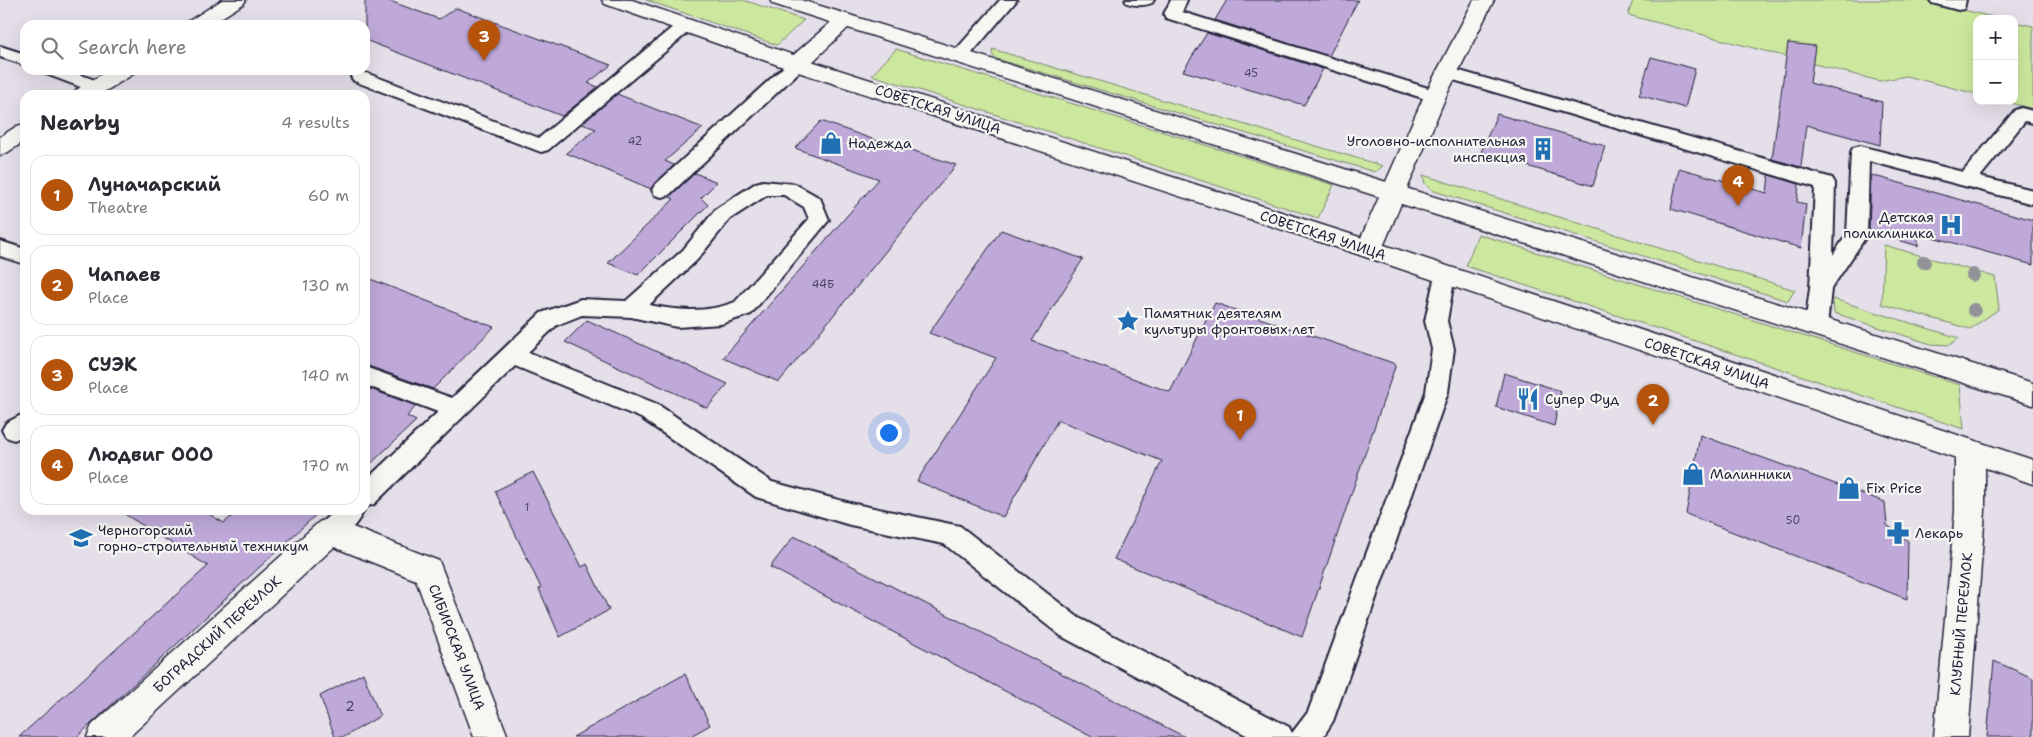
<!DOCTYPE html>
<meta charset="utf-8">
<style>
body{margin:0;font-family:"Shantell Sans",sans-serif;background:#f7f7f7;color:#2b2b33}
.controls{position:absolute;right:15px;top:15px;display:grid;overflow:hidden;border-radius:10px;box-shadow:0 5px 20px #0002}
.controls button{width:45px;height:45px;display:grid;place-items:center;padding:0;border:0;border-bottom:1px solid #e1e1e2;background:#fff;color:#2b2b33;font:25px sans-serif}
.you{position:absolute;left:888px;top:432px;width:18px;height:18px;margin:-12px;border:4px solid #fff;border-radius:50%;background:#1a73e8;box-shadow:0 0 0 8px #1a73e833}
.badge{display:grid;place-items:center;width:32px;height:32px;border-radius:50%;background:#b45309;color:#fff;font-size:16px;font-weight:700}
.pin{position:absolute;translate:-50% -41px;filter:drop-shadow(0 1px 2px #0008)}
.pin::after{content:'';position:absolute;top:26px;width:18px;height:15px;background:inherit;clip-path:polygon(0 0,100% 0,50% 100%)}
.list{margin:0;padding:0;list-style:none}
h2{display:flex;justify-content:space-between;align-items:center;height:65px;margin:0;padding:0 20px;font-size:21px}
h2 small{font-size:16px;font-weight:400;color:#7c7c81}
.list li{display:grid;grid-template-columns:32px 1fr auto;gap:15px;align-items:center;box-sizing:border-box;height:80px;margin:0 10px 10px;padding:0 10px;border:1px solid #e1e1e2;border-radius:15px}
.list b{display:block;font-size:19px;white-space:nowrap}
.list p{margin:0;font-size:16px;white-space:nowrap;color:#7c7c81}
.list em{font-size:16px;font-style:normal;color:#7c7c81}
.icon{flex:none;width:28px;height:28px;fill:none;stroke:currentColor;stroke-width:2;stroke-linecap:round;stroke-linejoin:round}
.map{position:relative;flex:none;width:2033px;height:737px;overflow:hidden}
.search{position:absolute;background:#fff;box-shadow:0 5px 20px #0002;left:20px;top:20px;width:350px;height:55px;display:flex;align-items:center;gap:12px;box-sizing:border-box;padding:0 18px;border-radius:15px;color:#7c7c81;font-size:19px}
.panel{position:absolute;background:#fff;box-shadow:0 5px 20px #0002;left:20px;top:90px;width:350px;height:425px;border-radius:15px}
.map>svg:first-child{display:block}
.green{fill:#cce89e;stroke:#77856c}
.building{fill:#bea9d9;stroke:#22223b}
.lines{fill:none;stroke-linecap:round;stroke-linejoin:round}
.service-casing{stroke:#22223b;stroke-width:4}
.minor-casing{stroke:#22223b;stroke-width:3}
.primary-casing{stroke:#22223b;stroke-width:3}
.service{fill:#f6f6f2;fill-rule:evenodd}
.minor{fill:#f6f6f2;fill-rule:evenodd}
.primary{fill:#f6f6f2;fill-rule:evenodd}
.tree{fill:#919398}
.labels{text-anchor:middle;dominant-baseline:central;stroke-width:4.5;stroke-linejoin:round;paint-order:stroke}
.number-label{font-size:11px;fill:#494462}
.street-label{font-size:14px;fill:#22223b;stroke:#f6f6f2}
.poi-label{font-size:14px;fill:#22223b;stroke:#f6f6f2;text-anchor:start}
.near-number-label{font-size:14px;fill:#494462}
</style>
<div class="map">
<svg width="2033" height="737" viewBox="0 0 2033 737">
<rect width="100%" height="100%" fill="#e5dfea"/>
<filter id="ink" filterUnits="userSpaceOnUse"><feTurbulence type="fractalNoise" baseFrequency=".02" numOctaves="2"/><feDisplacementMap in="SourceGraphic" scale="10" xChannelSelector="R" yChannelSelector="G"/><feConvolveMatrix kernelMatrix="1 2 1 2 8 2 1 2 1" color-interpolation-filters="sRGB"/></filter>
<g filter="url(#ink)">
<g class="green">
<path d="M646 0H743L804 20 777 45Z"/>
<path d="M1633 0H1922L2001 19H1977V94L1906 76 1879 81 1628 15Z"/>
<path d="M2014 22 2033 26V109L2003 101H2014Z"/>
<path d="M896 49 1334 185 1318 218 872 75Z"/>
<path d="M992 49 1383 166 1375 172 997 59 993 56Z"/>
<path d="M1423 175 1795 290 1788 301 1434 191 1425 184Z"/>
<path d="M1478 234 1960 385 1964 429 1466 266Z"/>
<path d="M1884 245 1995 277 1999 309 1970 329 1882 304Z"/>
<path d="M1833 299 1959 338 1950 345 1931 344 1834 313Z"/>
</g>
<g class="building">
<path d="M365 0H387L439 19 456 8 611 65 588 83 598 87 562 116 365 40Z"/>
<path d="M1227 0H1358L1329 56 1215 20Z"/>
<path d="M1207 33 1323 69 1304 105 1183 71Z"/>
<path d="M1788 43 1815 46 1810 83 1882 102 1880 145 1806 125 1801 167 1772 159Z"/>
<path d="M1651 57 1695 69 1685 108 1639 95Z"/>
<path d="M617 94 703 128 665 161 674 165 651 189 566 153 596 129 582 124Z"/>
<path d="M1497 114 1605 146 1593 186 1481 152Z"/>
<path d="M821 121 892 146 894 144 956 165 779 382 723 358 879 179 795 148Z"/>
<path d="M1679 168 1767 193 1769 175 1799 184 1797 202 1806 204 1801 248 1671 209Z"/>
<path d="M695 173 717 182 701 198 708 205 638 275 608 263 674 199 669 197Z"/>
<path d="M1871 175 2033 220V265L1918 233V246L1869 231Z"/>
<path d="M1001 230 1083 259 1032 341 1170 392 1215 303 1396 364 1302 637 1114 559 1162 461 1058 420 1003 517 917 481 996 358 929 333Z"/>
<path d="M365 277 494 327 433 389 365 365Z"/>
<path d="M587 320 728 384 707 408 565 342Z"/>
<path d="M1504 373 1561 391 1554 426 1496 407Z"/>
<path d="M365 387 416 406 407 416 416 421 365 469Z"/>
<path d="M1700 435 1885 502 1887 525 1908 541 1907 599 1686 514Z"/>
<path d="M533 472 582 567 587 564 609 610 560 637 539 589 541 588 495 491Z"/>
<path d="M118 510H202L224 523 239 510H321L77 737H19L208 566Z"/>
<path d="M794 536 1185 737H1092L770 567Z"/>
<path d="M1994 661 2033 678V737H1987Z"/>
<path d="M363 673 380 716 344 737H335L320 696Z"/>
<path d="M685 674 710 725 689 737H573Z"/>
</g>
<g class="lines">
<defs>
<g id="service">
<path d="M1000 0H1017L966 60H954L951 56 954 52Z"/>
<path d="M1125 0H1154L1152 3C1144 6 1135 6 1127 3Z"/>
<path d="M1171 0H1187L1182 12 1441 92 1444 96 1441 100H1429L1166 18 1164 14Z"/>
<path d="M1930 0H1966L1964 9 1958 10 1932 3Z"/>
<path d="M686 20 692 21 694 25 692 29 548 150 541 152 354 81 351 77 354 73H366L539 138 680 21Z"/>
<path d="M0 46 25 54V65L0 57Z"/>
<path d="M797 59 803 60 806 64 803 68 669 195 662 197 655 195 652 190 655 185 791 60Z"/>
<path d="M1446 67 1832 178 1835 183 1833 255 1847 234 1851 152 1853 148 1860 146 1963 172 2015 110 2021 108 2033 111V123L2025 121 1980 177 2033 190V204L1869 161 1867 235 1831 289 1827 326 1824 332 1816 334 1808 332 1805 326 1810 288 1815 187 1440 76 1437 72 1440 68Z"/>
<path d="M43 70H68L103 83 106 87 103 91H91L46 74Z"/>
<path d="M763 181 795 184 820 198 829 220 751 314 721 324 677 327 631 317 582 315 557 325 528 352 657 404 772 482 850 503 960 526 1079 618 1289 727 1292 733 1308 712 1426 392 1432 349 1425 321 1435 275 1438 270 1445 267 1452 270 1455 275 1447 321 1454 349 1448 392 1333 721 1323 737H1250L1061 636 944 544 850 525 756 497 641 418 515 366 374 504 365 507V481L438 412 365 385V367L452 398 541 313 581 299 626 301 683 250 716 209 756 183ZM767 195H784L804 207 809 219 735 302C707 313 678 311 649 305L697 260 730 219Z"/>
<path d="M0 241 25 249V264L0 256Z"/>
<path d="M25 413V435L14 440 6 437 2 430 6 423Z"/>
<path d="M335 510H364C357 526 339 545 321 539L317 531 321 523Z"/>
</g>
<g id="minor">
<path d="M1474 0H1494L1446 96 1382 249 1378 255 1369 258 1360 255 1356 249 1424 96Z"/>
<path d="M845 14 852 16 855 20 852 24 805 69 797 70 789 69 786 64 789 59 838 16Z"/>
<path d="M1970 439 1980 443 1985 451V511L1968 737H1934L1955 511V451L1960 443Z"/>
<path d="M330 518 439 561 508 737H474L416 580 334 547 129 737H87L92 725 319 522Z"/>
</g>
<g id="primary">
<path d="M222 0H246L243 4 210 25H186L189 21Z"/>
<path d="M602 0H632L805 59 1378 243 2033 460V484L1360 255 789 69 605 4Z"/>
<path d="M770 0H801L2033 383V405L773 4Z"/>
<path d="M109 70H135L132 75 99 95H73L76 90Z"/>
<path d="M25 124V141L8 152 0 155V137L17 126Z"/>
</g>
</defs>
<use href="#service" class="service-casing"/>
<use href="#minor" class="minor-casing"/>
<use href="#primary" class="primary-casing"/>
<use href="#service" class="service"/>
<use href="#minor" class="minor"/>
<use href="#primary" class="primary"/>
</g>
<g class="tree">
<circle cx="1924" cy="262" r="7"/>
<circle cx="1973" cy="275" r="7"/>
<circle cx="1974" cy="310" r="7"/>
</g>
</g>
<defs>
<symbol id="shop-bare" viewBox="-9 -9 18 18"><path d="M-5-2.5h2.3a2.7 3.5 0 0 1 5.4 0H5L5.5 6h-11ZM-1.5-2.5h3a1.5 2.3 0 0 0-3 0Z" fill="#1f6fb2" stroke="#f6f6f2" stroke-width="2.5" paint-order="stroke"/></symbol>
<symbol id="building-bare" viewBox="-9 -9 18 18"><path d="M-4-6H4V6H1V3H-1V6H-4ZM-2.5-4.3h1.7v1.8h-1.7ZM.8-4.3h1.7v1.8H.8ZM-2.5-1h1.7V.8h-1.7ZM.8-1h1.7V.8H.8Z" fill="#1f6fb2" stroke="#f6f6f2" stroke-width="2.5" paint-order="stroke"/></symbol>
<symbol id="hospital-bare" viewBox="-9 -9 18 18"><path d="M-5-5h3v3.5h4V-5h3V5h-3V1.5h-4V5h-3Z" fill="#1f6fb2" stroke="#f6f6f2" stroke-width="2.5" paint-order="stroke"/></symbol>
<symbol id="sight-bare" viewBox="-9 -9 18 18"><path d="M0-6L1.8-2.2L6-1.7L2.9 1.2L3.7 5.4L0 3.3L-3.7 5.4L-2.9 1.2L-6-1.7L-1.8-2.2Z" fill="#1f6fb2" stroke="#f6f6f2" stroke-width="2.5" paint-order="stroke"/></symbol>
<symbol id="restaurant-bare" viewBox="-9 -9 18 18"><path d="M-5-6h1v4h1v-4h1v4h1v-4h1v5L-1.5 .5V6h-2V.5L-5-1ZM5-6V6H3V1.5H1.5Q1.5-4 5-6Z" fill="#1f6fb2" stroke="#f6f6f2" stroke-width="2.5" paint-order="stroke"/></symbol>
<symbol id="pharmacy-bare" viewBox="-9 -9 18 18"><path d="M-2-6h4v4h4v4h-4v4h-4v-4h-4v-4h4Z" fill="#1f6fb2" stroke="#f6f6f2" stroke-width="2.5" paint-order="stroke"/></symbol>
<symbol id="university-bare" viewBox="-9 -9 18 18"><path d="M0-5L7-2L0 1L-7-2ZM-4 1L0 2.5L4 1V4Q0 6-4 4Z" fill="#1f6fb2" stroke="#f6f6f2" stroke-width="2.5" paint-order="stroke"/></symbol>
</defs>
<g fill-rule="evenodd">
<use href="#shop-bare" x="815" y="127" width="32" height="32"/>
<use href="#building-bare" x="1527" y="133" width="32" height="32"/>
<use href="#hospital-bare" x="1935" y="209" width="32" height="32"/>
<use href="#sight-bare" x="1112" y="305" width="32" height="32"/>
<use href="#restaurant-bare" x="1512" y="383" width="32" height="32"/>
<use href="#shop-bare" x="1677" y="458" width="32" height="32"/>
<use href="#shop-bare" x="1833" y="472" width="32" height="32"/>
<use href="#pharmacy-bare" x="1882" y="517" width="32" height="32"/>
<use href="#university-bare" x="65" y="522" width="32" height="32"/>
</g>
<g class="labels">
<g class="number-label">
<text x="1251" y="73">45</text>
<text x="635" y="141">42</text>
<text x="823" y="284">44Б</text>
<text x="527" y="507">1</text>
<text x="1793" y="520">50</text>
</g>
<g class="street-label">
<text transform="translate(938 109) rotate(18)">СОВЕТСКАЯ УЛИЦА</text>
<text transform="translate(1323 235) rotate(18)">СОВЕТСКАЯ УЛИЦА</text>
<text transform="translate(1707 363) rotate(19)">СОВЕТСКАЯ УЛИЦА</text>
<text transform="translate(1961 624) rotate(-85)">КЛУБНЫЙ ПЕРЕУЛОК</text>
<text transform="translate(217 634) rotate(-42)">БОГРАДСКИЙ ПЕРЕУЛОК</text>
<text transform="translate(457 647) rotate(69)">СИБИРСКАЯ УЛИЦА</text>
</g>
<g class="poi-label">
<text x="1526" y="141" text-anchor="end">Уголовно-исполнительная<tspan x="1526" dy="16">инспекция</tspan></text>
<text x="848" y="143">Надежда</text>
<text x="1934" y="217" text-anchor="end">Детская<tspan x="1934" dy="16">поликлиника</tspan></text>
<text x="1144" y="313">Памятник деятелям<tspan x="1144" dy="16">культуры фронтовых лет</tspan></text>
<text x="1545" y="399">Супер Фуд</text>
<text x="1710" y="474">Малинники</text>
<text x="1866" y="488">Fix Price</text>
<text x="98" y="530">Черногорский<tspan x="98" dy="16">горно-строительный техникум</tspan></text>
<text x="1915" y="533">Лекарь</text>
</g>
<g class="near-number-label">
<text x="350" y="706">2</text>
</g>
</g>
</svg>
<div class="controls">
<button>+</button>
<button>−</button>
</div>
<div class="you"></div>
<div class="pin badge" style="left:1240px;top:440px">1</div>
<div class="pin badge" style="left:1653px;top:425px">2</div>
<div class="pin badge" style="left:484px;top:61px">3</div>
<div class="pin badge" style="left:1738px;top:206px">4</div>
<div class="search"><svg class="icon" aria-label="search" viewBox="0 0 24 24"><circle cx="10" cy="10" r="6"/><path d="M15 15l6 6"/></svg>Search here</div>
<section class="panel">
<h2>Nearby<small>4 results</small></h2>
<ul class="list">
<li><span class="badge">1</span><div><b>Луначарский</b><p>Theatre</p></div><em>60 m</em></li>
<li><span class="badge">2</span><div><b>Чапаев</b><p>Place</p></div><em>130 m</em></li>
<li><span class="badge">3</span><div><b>СУЭК</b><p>Place</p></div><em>140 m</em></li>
<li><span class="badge">4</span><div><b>Людвиг ООО</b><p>Place</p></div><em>170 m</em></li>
</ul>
</section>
</div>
